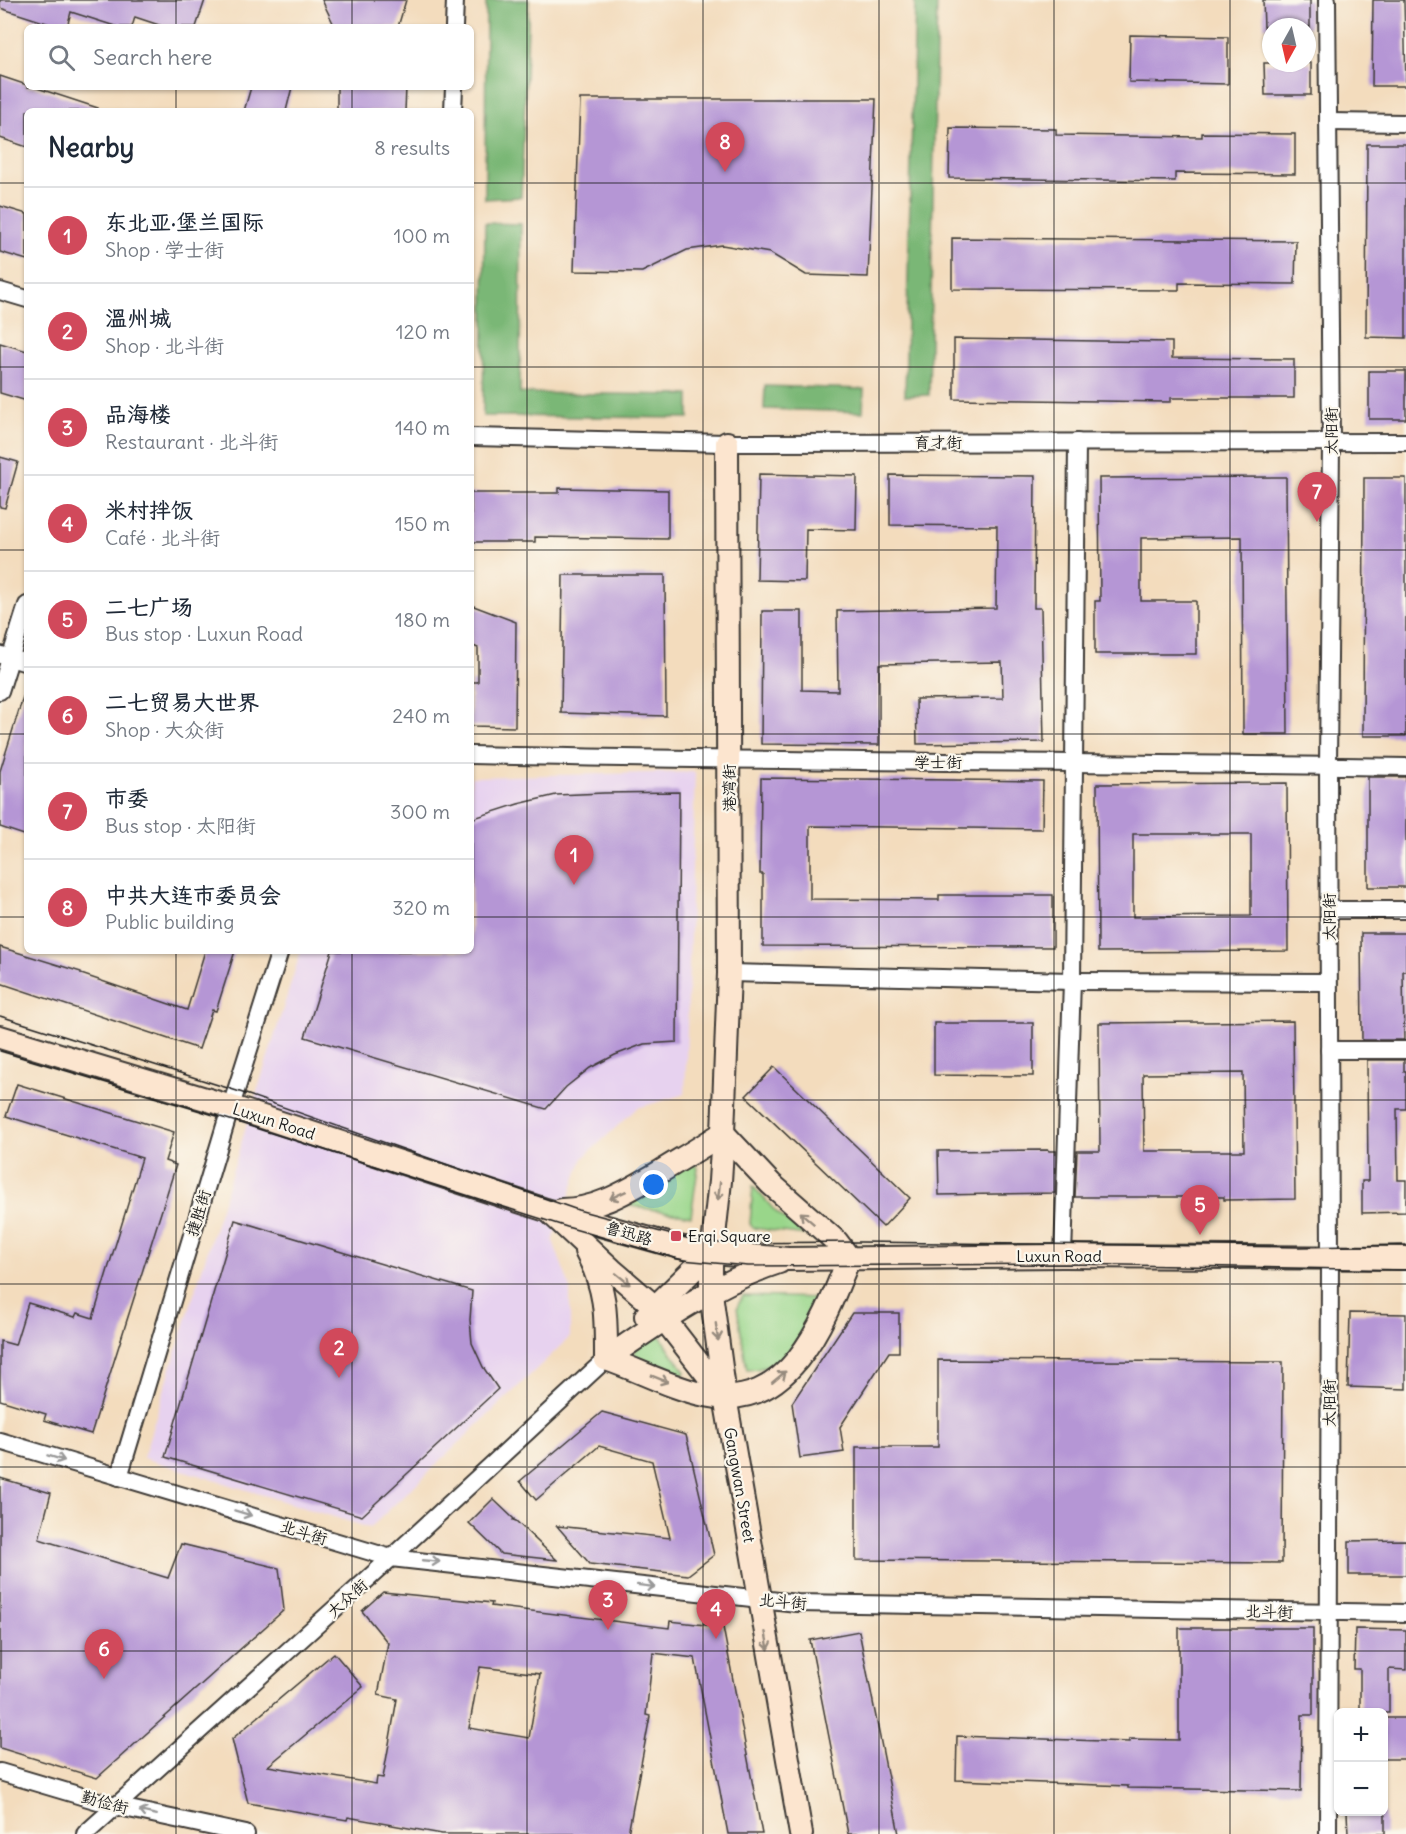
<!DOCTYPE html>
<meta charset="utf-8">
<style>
body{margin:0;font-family:Delius,"LXGW WenKai TC",sans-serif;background:#f2f2f3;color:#1f2937}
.controls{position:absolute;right:18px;bottom:18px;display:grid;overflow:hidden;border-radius:9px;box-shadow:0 2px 4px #0004}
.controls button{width:54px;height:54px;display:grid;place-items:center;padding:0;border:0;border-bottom:2px solid #e0e1e3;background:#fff;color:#1f2937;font:30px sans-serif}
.compass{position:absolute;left:1262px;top:18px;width:54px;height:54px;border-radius:50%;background:#fff;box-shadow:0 2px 4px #0004;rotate:188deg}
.you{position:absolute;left:654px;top:1185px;width:21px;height:21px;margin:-15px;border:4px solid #fff;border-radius:50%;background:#1a73e8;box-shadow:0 0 0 9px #1a73e833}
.badge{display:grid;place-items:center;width:39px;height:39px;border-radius:50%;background:#d1495b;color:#fff;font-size:20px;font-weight:700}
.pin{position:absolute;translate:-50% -50px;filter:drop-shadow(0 2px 3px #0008)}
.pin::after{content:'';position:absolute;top:32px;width:21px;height:18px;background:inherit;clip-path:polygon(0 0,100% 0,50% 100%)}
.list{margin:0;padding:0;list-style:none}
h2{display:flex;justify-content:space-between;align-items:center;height:78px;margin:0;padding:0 24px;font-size:26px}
h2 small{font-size:20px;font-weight:400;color:#747a83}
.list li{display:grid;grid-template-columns:39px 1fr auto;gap:18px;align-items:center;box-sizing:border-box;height:96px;padding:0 24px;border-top:2px solid #e0e1e3}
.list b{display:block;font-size:22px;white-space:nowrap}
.list p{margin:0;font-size:20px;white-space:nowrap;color:#747a83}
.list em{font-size:20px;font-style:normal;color:#747a83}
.icon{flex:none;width:33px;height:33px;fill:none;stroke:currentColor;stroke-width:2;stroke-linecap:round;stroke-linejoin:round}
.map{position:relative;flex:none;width:1406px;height:1834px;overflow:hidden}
.search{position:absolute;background:#fff;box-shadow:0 2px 4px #0004;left:24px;top:24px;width:450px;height:66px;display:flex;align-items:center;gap:15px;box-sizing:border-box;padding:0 21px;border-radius:9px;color:#747a83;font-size:22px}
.panel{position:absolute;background:#fff;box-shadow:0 2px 4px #0004;left:24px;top:108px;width:450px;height:846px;border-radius:9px}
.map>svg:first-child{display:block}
.built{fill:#e7d2ef}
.green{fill:#99d68a;stroke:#5a7953;stroke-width:1.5}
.forest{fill:#7ab776;stroke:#4b6a49;stroke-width:1.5}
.building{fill:#b596d5;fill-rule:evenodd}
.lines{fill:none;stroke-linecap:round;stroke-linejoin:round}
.minor-casing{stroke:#3c3934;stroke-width:20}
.secondary-casing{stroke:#3c3934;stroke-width:26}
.minor{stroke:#fff;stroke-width:16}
.secondary{stroke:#fce5cf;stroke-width:22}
.tram{stroke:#1c1c1c;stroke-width:1.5}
.oneway{stroke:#978b7e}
.oneway2{stroke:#999}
.grid{fill:none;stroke:#1c1c1c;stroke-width:1.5;stroke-opacity:0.55}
.poi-dot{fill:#d1495b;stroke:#fbf7ec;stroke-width:2}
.labels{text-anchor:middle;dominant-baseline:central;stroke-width:4.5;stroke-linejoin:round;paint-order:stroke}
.street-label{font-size:16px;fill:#1c1c1c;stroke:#fbf7ec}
.poi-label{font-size:16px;fill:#1c1c1c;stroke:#fbf7ec;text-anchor:start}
</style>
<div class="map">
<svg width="1406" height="1834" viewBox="0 0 1406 1834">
<rect width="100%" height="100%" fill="#fbf7ec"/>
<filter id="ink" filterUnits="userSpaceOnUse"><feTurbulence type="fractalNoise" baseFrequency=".0167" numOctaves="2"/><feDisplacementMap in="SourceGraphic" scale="12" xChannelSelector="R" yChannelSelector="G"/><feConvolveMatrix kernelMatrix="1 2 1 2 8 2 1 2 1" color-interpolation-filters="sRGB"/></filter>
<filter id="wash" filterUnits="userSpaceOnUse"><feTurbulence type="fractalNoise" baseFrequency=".008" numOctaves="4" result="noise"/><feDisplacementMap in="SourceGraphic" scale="24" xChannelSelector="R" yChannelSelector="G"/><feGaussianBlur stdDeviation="1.35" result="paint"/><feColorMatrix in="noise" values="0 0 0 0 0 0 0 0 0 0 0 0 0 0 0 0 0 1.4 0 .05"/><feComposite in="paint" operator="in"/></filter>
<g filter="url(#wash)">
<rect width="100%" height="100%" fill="#f3dcbd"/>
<path class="built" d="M695 772 685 1094 637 1108 583 1158 553 1241 570 1287V1337L370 1528 143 1458 301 951H471V777Z"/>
<g class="green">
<path d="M693 1162 698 1168 691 1216 619 1204Z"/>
<path d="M753 1186 776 1212 805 1235 753 1228 750 1224Z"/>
<path d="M743 1296 820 1298C812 1331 783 1370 747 1370L737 1307Z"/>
<path d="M658 1333 685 1372 682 1377 634 1356 635 1350Z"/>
</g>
<g class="forest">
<path d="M486 0H529L521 197 485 199Z"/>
<path d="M915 0H937L929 395 905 396Z"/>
<path d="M485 223 521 224 520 393 689 395V418L483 416Z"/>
<path d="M765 386 864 389 863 412 764 409Z"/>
</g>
<g id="blocks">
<g class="building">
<path d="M0 0H205L196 27H165L135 17 132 27H118L71 12 67 27H59L0 8Z"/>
<path d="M322 0H406L398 27H335Z"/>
<path d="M1263 0H1310V27H1264Z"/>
<path d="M1373 0H1404L1406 86H1372Z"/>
<path d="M1130 35 1228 37V84L1129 82Z"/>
<path d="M1264 63H1311V95H1265Z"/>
<path d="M0 76 27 85V87H34L98 108 97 111H27V147L0 138Z"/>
<path d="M251 87H292L286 111H244Z"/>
<path d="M337 87H406L405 111H337Z"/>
<path d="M580 99H876L868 277 806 275 770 253 722 245 687 250 642 272 574 271Z"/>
<path d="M950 128 1056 129V135L1202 137V133L1295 134V174L1175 173V181L949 178Z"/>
<path d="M1367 144H1406V338L1366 337Z"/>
<path d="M0 206 27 214V260L0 252Z"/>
<path d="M952 238 1296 241 1295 284 1179 283V290L952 289Z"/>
<path d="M954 339 1172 342V358L1294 359V398H1171V402L954 399Z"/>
<path d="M0 343 27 351V401L0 393Z"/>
<rect x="1369" y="371" width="37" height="48"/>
<path d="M0 457 18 462 5 508 0 507Z"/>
<path d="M759 474 857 476 856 530 806 529 805 581 757 580Z"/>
<path d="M890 475 1035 476 1034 608H1041L1044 742 917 744 916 699 1003 698 1002 662 879 664V745L761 744 762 611H802V690L838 691 837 611 996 608 997 526 890 525Z"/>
<path d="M1286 477 1288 734H1243L1242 537 1141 538V601H1196V654H1095V601H1100L1099 478Z"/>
<path d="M1364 478H1406V736H1363Z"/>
<path d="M559 488 668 490V539L535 537V542H471V493H559Z"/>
<path d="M563 575H665L666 716 561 713Z"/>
<path d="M471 605 516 622 515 727 471 726V682H478V648L471 645Z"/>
<path d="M23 697H27V836L0 827V771Z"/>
<rect x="1368" y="777" width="38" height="110"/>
<path d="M761 778 1043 781 1042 829 810 826V899L939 900V895H1053V947L763 946V874H760Z"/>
<path d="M1287 783 1288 951 1098 952 1097 784ZM1133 834H1251V916L1133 917Z"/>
<path d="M679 792 677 1042 644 1044 615 1055 590 1068 566 1087 546 1109 305 1037 332 951H471V819L518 804 556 795 604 793Z"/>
<path d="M1361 933H1406V971H1403L1404 1040H1362Z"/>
<path d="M0 947 81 972V974L187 1010 205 951H235L216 1011 212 1010 199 1049 0 983Z"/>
<path d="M1293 1021 1295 1199 1224 1200V1197H1075L1077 1151H1100L1099 1023ZM1243 1073 1244 1151H1144L1143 1074Z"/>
<path d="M934 1023H1033V1076L934 1075Z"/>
<path d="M1367 1060H1404V1071H1406V1109H1397L1398 1180H1406V1212L1362 1213V1181H1368Z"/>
<path d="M774 1067 910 1198 883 1227 746 1096Z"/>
<path d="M17 1084 174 1132 165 1161 176 1165 91 1434 44 1420 46 1414 0 1400V1341L15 1345 28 1303 75 1317 77 1313 93 1318 142 1158 6 1116Z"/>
<path d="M1048 1150 1049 1151H1056L1055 1193 939 1195 938 1151Z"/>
<path d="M235 1220 472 1291 470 1320 472 1343 483 1367 498 1389 362 1516 165 1457Z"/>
<path d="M852 1313H899V1352H889L840 1427 844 1452 800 1458 792 1403Z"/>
<path d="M1350 1313 1406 1314V1389L1348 1387Z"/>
<path d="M938 1360 1283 1362 1282 1563 856 1560V1447H938Z"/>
<path d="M602 1412 686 1435 714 1555 688 1575 590 1564 557 1526 670 1538 652 1461 599 1446 536 1500 520 1481Z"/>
<path d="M0 1478 51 1493 39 1539 168 1578 181 1544 279 1568 284 1610 97 1778 0 1748Z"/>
<path d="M493 1499 514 1519 513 1520 516 1521 557 1560 501 1554 469 1523Z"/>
<path d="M1406 1540V1575H1349V1541Z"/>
<path d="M383 1592 492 1603 491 1606 669 1628 670 1621 723 1627 762 1834H728L695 1658 653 1653 646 1715 650 1716 628 1834H442L348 1817 347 1820 248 1803 232 1739 334 1653 363 1687 268 1766 376 1784 377 1777 383 1778 397 1699 378 1695 388 1643 362 1611ZM480 1667 540 1674 529 1738 469 1728Z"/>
<path d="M1179 1628H1313V1715H1302L1301 1791 1128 1788V1786L956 1780 957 1736 1129 1742V1739L1179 1740Z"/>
<path d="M1355 1629 1406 1630V1670L1389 1669V1713H1360V1669H1354Z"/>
<path d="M859 1631 899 1834H848L810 1640Z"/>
<rect x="1383" y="1718" width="23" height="41"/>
<path d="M1347 1812H1385V1834H1348Z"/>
</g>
</g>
</g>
<g filter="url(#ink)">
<use href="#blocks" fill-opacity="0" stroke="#3c3934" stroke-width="1.5"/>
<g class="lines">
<defs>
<g id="minor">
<path d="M1327 0 1331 443 1328 766 1330 1257 1328 1834"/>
<path d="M454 27 455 0"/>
<path d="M453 111 454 87"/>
<path d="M1328 122 1406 123"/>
<path d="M0 291 27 299"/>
<path d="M471 437 727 443 1406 442"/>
<path d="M1 655 27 663"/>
<path d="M0 691 27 605"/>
<path d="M471 755C783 762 1094 762 1406 767"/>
<path d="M1329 910H1406"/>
<path d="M729 973 1072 981 1328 982"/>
<path d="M1329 1050H1406"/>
<path d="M1063 1256 1072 981 1077 442"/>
<path d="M0 1441 391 1558 797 1603 1406 1613"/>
<path d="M119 1477 227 1119 280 951"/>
<path d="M0 1772 115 1806 246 1834"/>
<path d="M85 1834 391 1558 606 1359"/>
</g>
<g id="secondary">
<path d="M727 443 729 973 723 1133 720 1181 711 1264V1293L725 1397 801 1834"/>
<path d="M0 1037 232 1107 546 1210 679 1247 712 1253 788 1259 1063 1256 1406 1258"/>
<path d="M561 1210C598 1210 629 1190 660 1172 681 1159 702 1147 723 1133"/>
<path d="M552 1214 612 1270 655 1307 724 1396"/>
<path d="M586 1251C607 1290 606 1316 606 1359"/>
<path d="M646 1316 700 1263 712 1253"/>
<path d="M606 1359C639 1370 671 1388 705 1395 790 1413 824 1321 849 1258L837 1242 771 1184 723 1133"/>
<path d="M606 1359C659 1322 717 1282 779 1262"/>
</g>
</defs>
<use href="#minor" class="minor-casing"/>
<use href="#secondary" class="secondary-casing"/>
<use href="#minor" class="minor"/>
<use href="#secondary" class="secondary"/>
<g class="tram">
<path d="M0 1016 237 1091 578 1210 676 1236 713 1243 860 1242 1300 1247 1406 1245"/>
<path d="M0 1051 227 1119 567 1227 682 1260 748 1266 1067 1264 1406 1270"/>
</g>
</g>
<defs><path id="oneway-shaft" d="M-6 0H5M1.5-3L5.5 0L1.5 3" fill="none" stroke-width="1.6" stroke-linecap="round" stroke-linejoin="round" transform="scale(1.5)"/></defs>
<g class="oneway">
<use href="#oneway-shaft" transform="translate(719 1191) rotate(97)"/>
<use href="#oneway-shaft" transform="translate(618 1195) rotate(155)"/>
<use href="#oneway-shaft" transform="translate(807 1218) rotate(-139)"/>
<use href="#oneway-shaft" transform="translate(623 1279) rotate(39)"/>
<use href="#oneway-shaft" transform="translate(717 1332) rotate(82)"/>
<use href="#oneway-shaft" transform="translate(779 1377) rotate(-40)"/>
<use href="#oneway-shaft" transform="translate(660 1379) rotate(22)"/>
<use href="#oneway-shaft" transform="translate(767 1641) rotate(80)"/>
</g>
<g class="oneway2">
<use href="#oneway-shaft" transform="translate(56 1458) rotate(17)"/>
<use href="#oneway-shaft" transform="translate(243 1513) rotate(17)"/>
<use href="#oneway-shaft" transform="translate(431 1561) rotate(5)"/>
<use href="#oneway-shaft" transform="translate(646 1586) rotate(7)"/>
<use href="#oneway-shaft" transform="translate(148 1813) rotate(-168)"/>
</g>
</g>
<path class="grid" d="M176 0V27M352 0V27M527 0V1834M703 0V1834M879 0V1834M1054 0V1834M1230 0V1834M176 87V111M352 87V111M0 183H27M471 183H1406M0 367H27M471 367H1406M0 550H27M471 550H1406M0 734H27M471 734H1406M0 917H27M471 917H1406M176 951V1834M352 951V1834M0 1100H1406M0 1284H1406M0 1467H1406M0 1651H1406"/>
<rect class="poi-dot" x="670" y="1230" width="12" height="12" rx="3"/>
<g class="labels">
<g class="street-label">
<text transform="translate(1331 431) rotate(-90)">太阳街</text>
<text x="938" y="442">育才街</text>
<text x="938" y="762">学士街</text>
<text transform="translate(729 788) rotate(-90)">港湾街</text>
<text transform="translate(1329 917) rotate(-90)">太阳街</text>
<text transform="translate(274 1121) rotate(18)">Luxun Road</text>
<text transform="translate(198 1213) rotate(-73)">捷胜街</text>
<text transform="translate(629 1233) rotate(16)">鲁迅路</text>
<text x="1059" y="1256">Luxun Road</text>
<text transform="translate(1329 1403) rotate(-90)">太阳街</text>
<text transform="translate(740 1485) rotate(80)">Gangwan Street</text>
<text transform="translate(304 1532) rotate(17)">北斗街</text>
<text transform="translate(347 1598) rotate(-42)">大众街</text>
<text transform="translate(783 1601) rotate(5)">北斗街</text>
<text transform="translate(1269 1611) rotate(1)">北斗街</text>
<text transform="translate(105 1802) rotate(15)">勤俭街</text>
</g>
<g class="poi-label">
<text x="688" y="1236">Erqi Square</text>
</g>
</g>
</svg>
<div class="controls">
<button>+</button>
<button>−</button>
</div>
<svg class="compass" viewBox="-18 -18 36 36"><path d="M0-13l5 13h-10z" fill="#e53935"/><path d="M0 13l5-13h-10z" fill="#747a83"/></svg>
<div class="you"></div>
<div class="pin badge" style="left:574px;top:885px">1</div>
<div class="pin badge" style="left:339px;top:1378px">2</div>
<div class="pin badge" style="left:608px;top:1630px">3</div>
<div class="pin badge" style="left:716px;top:1639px">4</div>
<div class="pin badge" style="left:1200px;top:1235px">5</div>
<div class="pin badge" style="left:104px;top:1679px">6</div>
<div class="pin badge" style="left:1317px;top:522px">7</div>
<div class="pin badge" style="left:725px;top:172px">8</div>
<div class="search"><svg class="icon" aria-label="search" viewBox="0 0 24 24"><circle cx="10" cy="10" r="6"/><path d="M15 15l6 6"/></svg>Search here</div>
<section class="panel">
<h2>Nearby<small>8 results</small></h2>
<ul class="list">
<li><span class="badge">1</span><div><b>东北亚·堡兰国际</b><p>Shop · 学士街</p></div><em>100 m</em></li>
<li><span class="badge">2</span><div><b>温州城</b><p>Shop · 北斗街</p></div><em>120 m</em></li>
<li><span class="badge">3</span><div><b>品海楼</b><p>Restaurant · 北斗街</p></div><em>140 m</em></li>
<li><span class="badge">4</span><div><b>米村拌饭</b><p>Café · 北斗街</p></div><em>150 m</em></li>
<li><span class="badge">5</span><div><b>二七广场</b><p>Bus stop · Luxun Road</p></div><em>180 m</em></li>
<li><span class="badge">6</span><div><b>二七贸易大世界</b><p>Shop · 大众街</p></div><em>240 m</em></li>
<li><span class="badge">7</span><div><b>市委</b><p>Bus stop · 太阳街</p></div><em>300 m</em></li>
<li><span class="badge">8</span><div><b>中共大连市委员会</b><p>Public building</p></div><em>320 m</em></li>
</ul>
</section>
</div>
